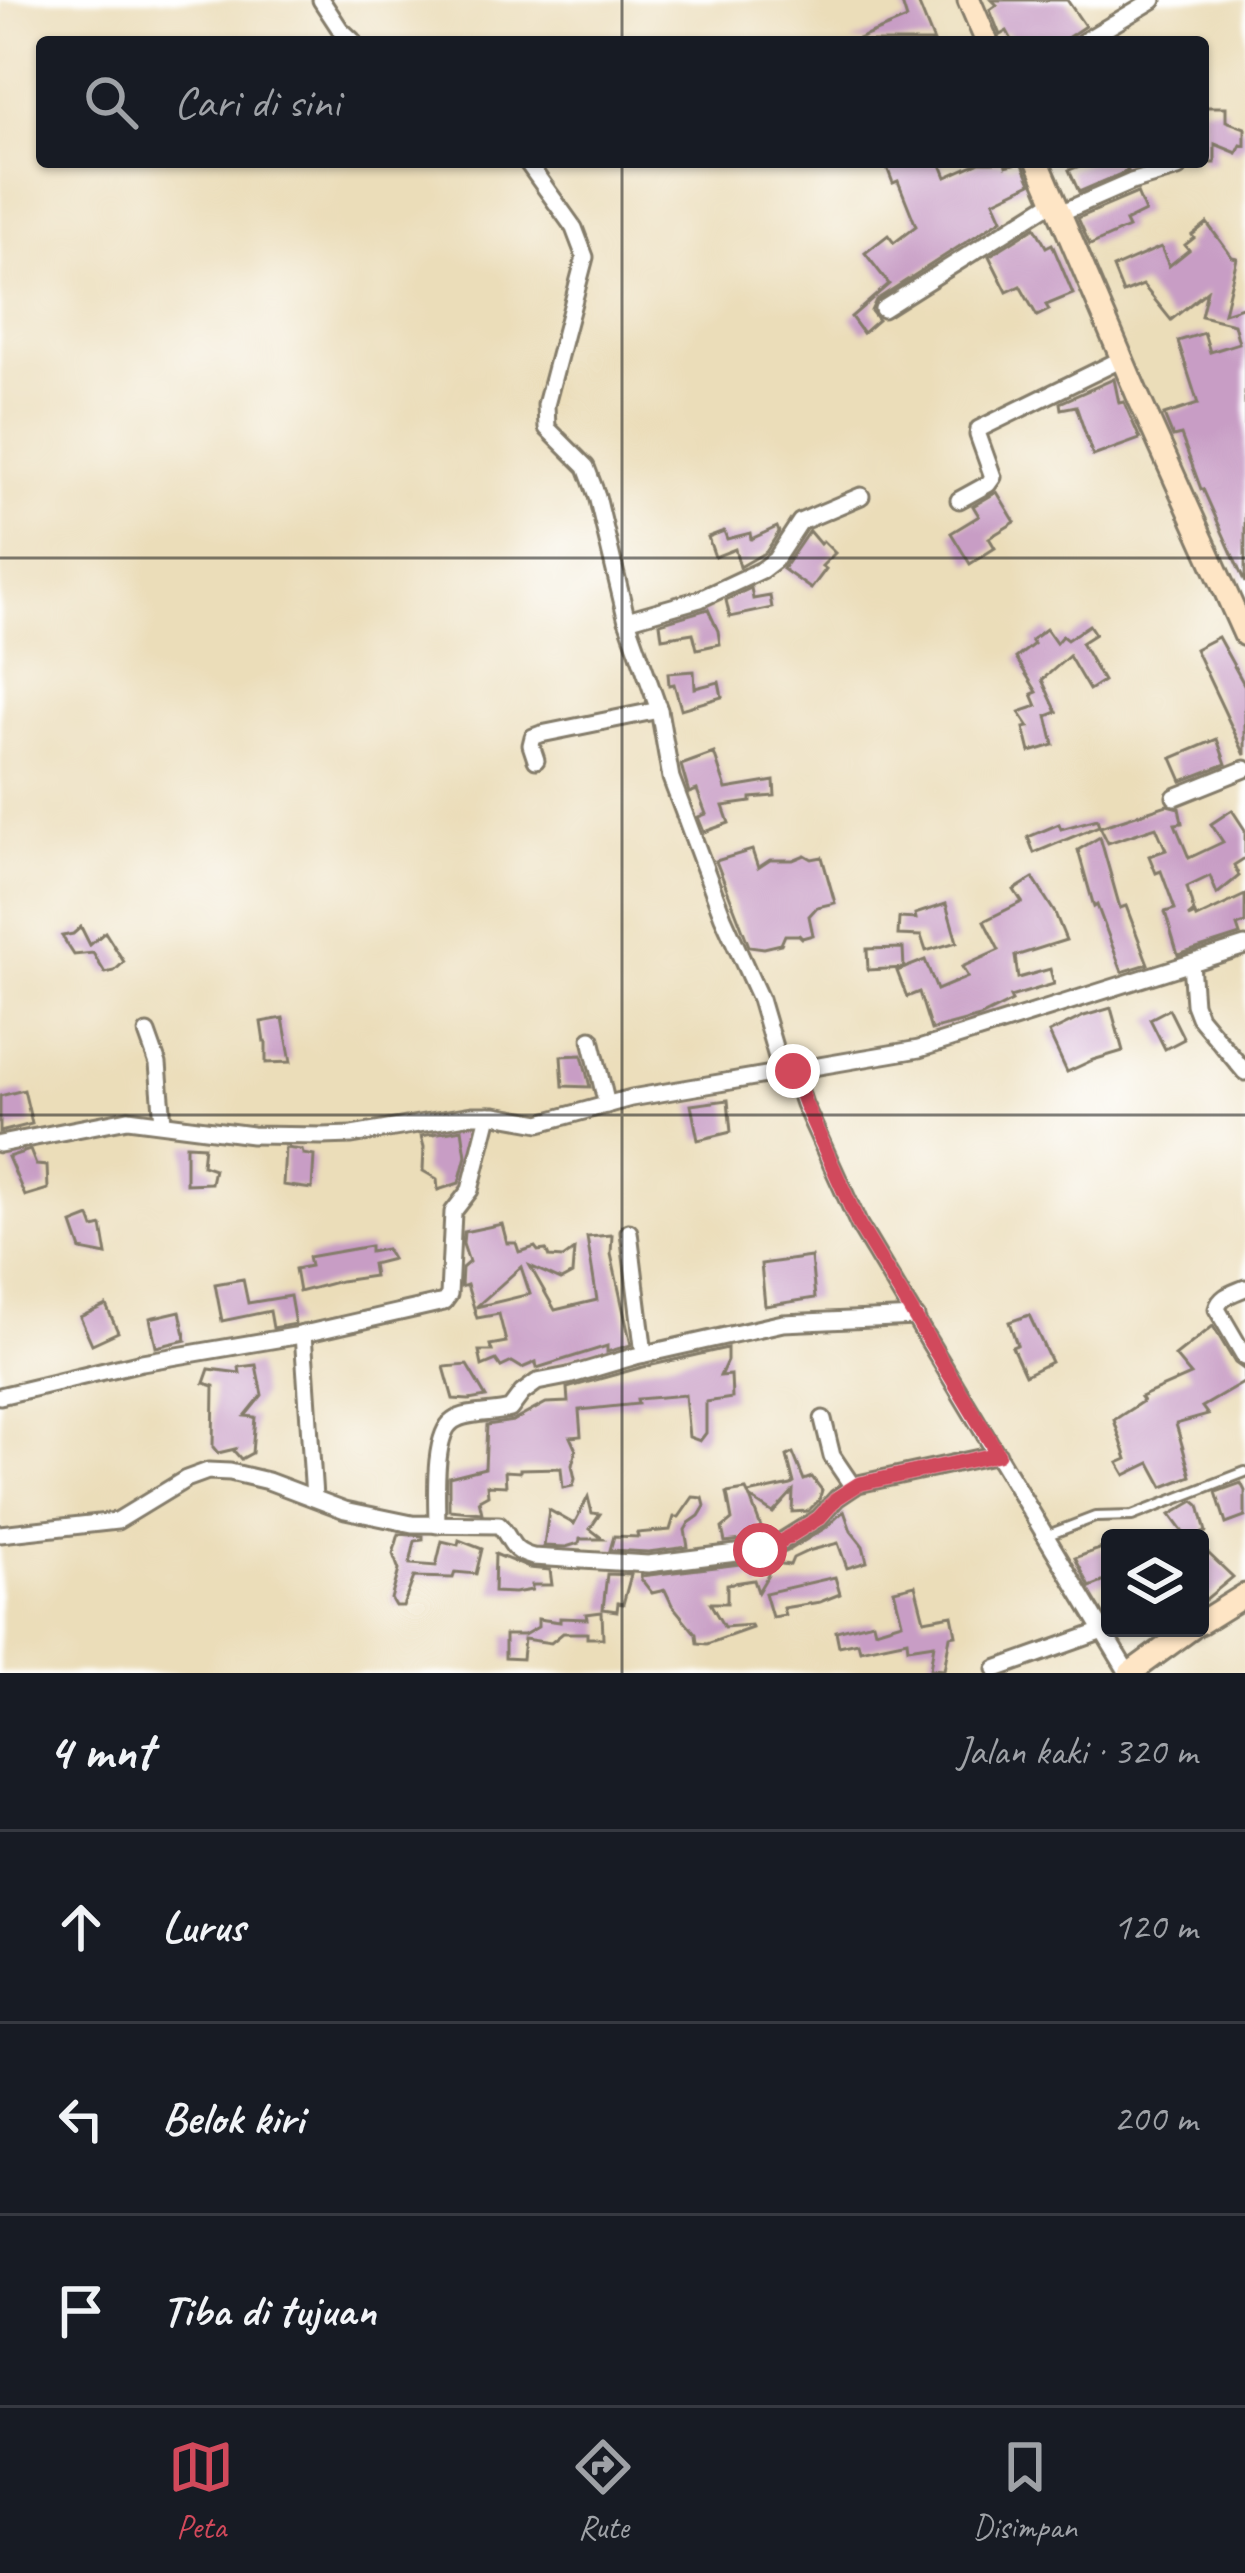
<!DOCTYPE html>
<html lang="id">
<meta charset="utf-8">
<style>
body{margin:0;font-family:Caveat,sans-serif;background:#20242c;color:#f1f3f6}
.controls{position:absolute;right:36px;bottom:36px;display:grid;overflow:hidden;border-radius:12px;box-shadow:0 3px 9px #0004}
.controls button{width:108px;height:108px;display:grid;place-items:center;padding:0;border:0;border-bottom:3px solid #363941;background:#171b24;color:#f1f3f6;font:60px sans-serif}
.stop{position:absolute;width:36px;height:36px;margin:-27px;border:9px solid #d1495b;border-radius:50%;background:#fff}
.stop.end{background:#d1495b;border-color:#fff;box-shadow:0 3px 12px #0008}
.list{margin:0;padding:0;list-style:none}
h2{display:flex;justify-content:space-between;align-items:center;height:156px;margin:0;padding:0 48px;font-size:51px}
h2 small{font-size:39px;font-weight:400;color:#9ea1a6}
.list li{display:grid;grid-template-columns:78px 1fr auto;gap:36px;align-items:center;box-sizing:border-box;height:192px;padding:0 48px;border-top:3px solid #363941}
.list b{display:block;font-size:45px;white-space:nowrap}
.list em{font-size:39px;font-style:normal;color:#9ea1a6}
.icon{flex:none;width:66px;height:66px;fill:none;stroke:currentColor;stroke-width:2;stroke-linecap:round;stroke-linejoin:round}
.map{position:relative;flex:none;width:1245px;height:1673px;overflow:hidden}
.search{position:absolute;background:#171b24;box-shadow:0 3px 9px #0004;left:36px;right:36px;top:36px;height:132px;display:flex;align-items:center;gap:30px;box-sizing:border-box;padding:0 42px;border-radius:12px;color:#9ea1a6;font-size:45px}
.sheet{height:732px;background:#171b24}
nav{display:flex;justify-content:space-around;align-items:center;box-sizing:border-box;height:168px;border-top:3px solid #363941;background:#171b24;font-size:33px;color:#9ea1a6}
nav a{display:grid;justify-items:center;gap:6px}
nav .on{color:#d1495b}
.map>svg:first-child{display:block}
.building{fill:#c89dc5;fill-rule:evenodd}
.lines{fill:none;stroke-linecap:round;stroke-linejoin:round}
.lane-casing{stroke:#847c6a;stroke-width:14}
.street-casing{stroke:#847c6a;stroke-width:21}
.secondary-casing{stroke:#847c6a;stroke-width:27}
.lane{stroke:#fff;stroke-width:8}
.street{stroke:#fff;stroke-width:15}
.secondary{stroke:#fee5c5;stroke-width:21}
.route{stroke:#d1495b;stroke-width:15}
.grid{fill:none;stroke:#1c1c1c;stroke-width:3;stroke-opacity:0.55}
</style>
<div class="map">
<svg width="1245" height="1673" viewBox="0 0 1245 1673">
<rect width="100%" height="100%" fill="#fff"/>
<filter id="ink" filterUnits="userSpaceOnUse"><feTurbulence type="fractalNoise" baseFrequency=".00833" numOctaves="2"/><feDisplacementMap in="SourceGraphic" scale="24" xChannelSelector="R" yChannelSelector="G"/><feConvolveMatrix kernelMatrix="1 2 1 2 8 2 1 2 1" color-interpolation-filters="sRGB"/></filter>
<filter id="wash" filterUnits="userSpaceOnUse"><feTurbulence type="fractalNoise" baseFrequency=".004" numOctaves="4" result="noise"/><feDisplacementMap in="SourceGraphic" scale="48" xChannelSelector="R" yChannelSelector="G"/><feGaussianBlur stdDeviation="2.7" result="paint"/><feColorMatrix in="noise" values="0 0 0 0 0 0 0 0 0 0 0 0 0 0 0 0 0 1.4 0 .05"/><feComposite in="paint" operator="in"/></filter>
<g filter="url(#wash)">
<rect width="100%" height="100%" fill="#ebddb9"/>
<g id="blocks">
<g class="building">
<path d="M901 0H917L934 42H851L907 19Z"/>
<path d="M992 0H1067L1085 26 1067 38 1070 42H1013L1007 31 1000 35 990 10 997 5Z"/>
<path d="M1203 107H1226V121L1245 128V146L1241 145 1237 153 1215 144V163H1203Z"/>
<path d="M885 162H940L946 177 980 162H1005L1006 166 1022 162 1031 183 994 201 1002 219 876 300 871 311 878 320 863 333 851 317 889 284 865 253 888 235 894 243 916 226 898 181 893 183Z"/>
<path d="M1089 162H1124L1128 171 1079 192 1069 170Z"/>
<path d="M1137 193 1145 212 1125 222 1128 228 1090 245 1078 218Z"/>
<path d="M1207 223 1232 257 1237 258 1224 313 1245 306V583L1203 489H1201L1181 435 1173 437 1164 415 1198 404 1178 341 1204 333 1210 352 1239 343 1234 324 1201 316 1207 291 1171 320 1143 285 1123 293 1113 268 1161 247 1169 266 1189 250 1185 245 1194 238 1192 235Z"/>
<path d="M1035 227 1046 247 1052 244 1073 294 1046 305 1049 310 1037 316 1020 286 1007 292 989 256Z"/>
<path d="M1114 379 1119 403 1124 402 1140 439 1093 456 1076 406 1061 409 1060 403Z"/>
<path d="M997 492 1015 522 989 538 995 548 970 564 951 533 979 516 973 506Z"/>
<path d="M777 527 779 532 766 552 740 567 735 549 715 557 708 537 724 531 727 539 750 533 751 539Z"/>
<path d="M809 531 820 544 823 541 835 553 822 566 826 569 811 589 783 569Z"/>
<path d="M751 588 753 599 770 596 772 608 730 617 726 600Z"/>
<path d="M708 609 718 631 720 644 697 649 693 633 662 638 660 623Z"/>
<path d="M1089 625 1095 634 1081 643 1103 681 1089 690 1069 656 1042 680 1057 712 1047 716 1054 745 1030 752 1024 728 1029 727 1019 712 1037 706 1032 694 1037 692 1016 658 1034 644 1031 640 1046 629 1056 643 1062 636 1067 640Z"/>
<path d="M1218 637 1245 686V755L1195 649Z"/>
<path d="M694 671 695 688 719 682 722 697 681 709 674 684 669 685 668 673Z"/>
<path d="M1217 739 1226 764 1182 781 1172 758Z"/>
<path d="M714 753 726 789 774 781 775 796 751 798V802L723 806 729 823 704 832 698 817 706 814 697 790 689 793 681 765Z"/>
<path d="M1167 805 1179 808 1182 823 1175 824 1189 858 1223 842 1211 824 1232 810 1245 830V858L1234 865 1239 876 1217 894 1210 876 1187 887 1194 912 1188 917 1195 914 1196 918 1245 895V923L1237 926 1240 935 1178 955 1165 912 1175 909 1161 871 1156 873 1149 856 1166 850 1156 827 1108 843 1100 827Z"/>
<path d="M1097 819 1099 826 1034 853 1028 837 1059 824 1061 829Z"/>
<path d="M1100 837 1120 908 1126 906 1148 964 1122 972 1097 905 1094 907 1078 850Z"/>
<path d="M752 850 758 868 770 860H793L805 855 812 859 822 857 835 903 817 907 809 916 813 935 802 938 799 935H785L781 944 764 948 749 946 716 861Z"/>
<path d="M1033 878 1055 913 1066 940 1015 956 1018 978 1050 969 1054 984 1010 997 1012 1001 980 1017 931 1030 919 992 907 997 897 971 925 960 937 990 968 977 962 967 999 950 984 921 1022 902 1014 890Z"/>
<path d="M946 904 957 942 926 951 921 936 898 935 899 918 916 919 915 914Z"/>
<path d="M81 927 90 945 105 932 124 962 114 971 105 973 93 953 74 955 62 936 73 934Z"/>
<path d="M903 948 904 968 868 970 867 949Z"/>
<path d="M1111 1008 1123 1051 1093 1060 1067 1072 1049 1033 1084 1016Z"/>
<path d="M1169 1009 1184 1039 1165 1049 1150 1019Z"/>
<path d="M283 1018 291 1062 266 1063V1042H264L261 1022Z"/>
<path d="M582 1055 590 1087 563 1086 561 1056Z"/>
<path d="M24 1090 32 1124 0 1132V1096Z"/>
<path d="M728 1100 731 1132 698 1140 691 1105Z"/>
<path d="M462 1129 466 1156 459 1183 438 1190 437 1179 423 1171 424 1147 421 1136Z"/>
<path d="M186 1145 204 1146 202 1165 214 1169 211 1183 186 1184Z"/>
<path d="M285 1148 302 1150 303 1154 314 1156 312 1189 283 1185Z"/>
<path d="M30 1150 36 1165 47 1166 48 1189 25 1196 8 1157Z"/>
<path d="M90 1217 94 1228 102 1226 107 1255 81 1250 72 1224Z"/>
<path d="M502 1224 507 1243H516L519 1252 535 1247 538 1251 546 1250 549 1257 563 1258 574 1250 572 1274 561 1280 530 1266 555 1310 597 1300 587 1237 612 1235 611 1254 631 1345 607 1352V1346L537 1368 536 1362 522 1368 512 1362 501 1367 496 1360 482 1366 479 1351H492L490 1345 506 1342 499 1314 477 1318 467 1285 461 1287 462 1268 469 1262 463 1244 464 1232ZM521 1267 530 1294 476 1307Z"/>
<path d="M370 1246V1252L386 1249 392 1259 372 1264 374 1276 340 1281 299 1292 295 1269 310 1266 308 1257Z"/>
<path d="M811 1257 815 1298 765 1306 761 1264Z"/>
<path d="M243 1279 248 1303 290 1296 295 1324 273 1328 270 1311 222 1321 215 1284Z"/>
<path d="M106 1305 118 1332 92 1344 80 1317Z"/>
<path d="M180 1311 186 1340 156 1347 150 1318Z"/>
<path d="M1029 1315 1051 1362 1025 1375 1012 1347 1017 1345 1009 1322Z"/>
<path d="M1213 1326 1235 1363 1245 1370V1382L1202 1407 1208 1415 1176 1424 1191 1476 1163 1487 1150 1463 1125 1475 1118 1463 1127 1459 1114 1420 1143 1401 1140 1397 1191 1375 1175 1356Z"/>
<path d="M727 1348V1361L720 1376 731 1375 732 1398 706 1402V1433L700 1441 689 1437 685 1395 637 1399 638 1404 579 1410 581 1436 570 1437 576 1450 572 1465 575 1479 573 1486 563 1488 561 1468 520 1469V1472L505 1471 506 1486 487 1485 488 1495 479 1500 482 1513 449 1510V1477L485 1468 487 1425 513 1421 546 1403 568 1402 567 1388 639 1368Z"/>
<path d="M256 1365 262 1395 245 1416 255 1417 252 1453 241 1459 234 1451 235 1449 218 1453 213 1447 214 1386 204 1383 209 1369 240 1373 239 1367Z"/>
<path d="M467 1365 486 1397 469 1400 453 1399 444 1367Z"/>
<path d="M793 1453 804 1480 812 1477 822 1490 819 1500 808 1511 792 1512 793 1491 773 1513 750 1498 761 1527 758 1538 725 1542 722 1528 732 1520 727 1493 746 1490 748 1494 791 1485 794 1483 787 1456Z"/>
<path d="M1241 1483 1245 1491V1517L1226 1524 1216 1492Z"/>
<path d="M588 1497 592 1513 600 1514 590 1529 603 1539H580L579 1543 566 1547 544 1546 549 1510 574 1524Z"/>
<path d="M693 1497 703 1498 705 1506 699 1516 689 1523 685 1530 688 1547 648 1552 610 1550 614 1536 638 1537 637 1533 670 1530 674 1517H679Z"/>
<path d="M1194 1501 1199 1505 1206 1532 1187 1538 1170 1515Z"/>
<path d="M844 1511 851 1531 863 1546 867 1562 847 1568 838 1543 808 1551 793 1558 790 1565 767 1562 768 1575 758 1592 754 1580 727 1584V1603H710L724 1627 751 1625 752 1628 707 1644 697 1643 696 1634 672 1605 665 1590 652 1593 641 1579V1576L765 1561 788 1551 825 1528Z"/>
<path d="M399 1534 423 1536V1540L415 1541 410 1564 436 1566 442 1541 458 1545 459 1540 482 1549 476 1574 455 1572 453 1578 414 1577 403 1606H395L391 1599 399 1570 393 1554Z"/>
<path d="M1102 1548 1110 1568V1579L1090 1587 1075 1558Z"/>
<path d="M495 1554 529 1568 550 1570 552 1585H532V1590L514 1593 494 1592Z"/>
<path d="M1209 1554 1233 1577 1205 1600 1200 1591V1561Z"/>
<path d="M607 1574 631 1575 623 1604 618 1603 617 1611 603 1609Z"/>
<path d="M835 1577 840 1594 820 1602 783 1608 785 1615 772 1617 765 1593Z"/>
<path d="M915 1585 924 1620 952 1615 956 1635 950 1636 944 1670 930 1669 934 1644 908 1648 907 1640 860 1650 858 1642 839 1646 836 1631 873 1622 875 1630 902 1622 894 1590Z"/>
<path d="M602 1612 603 1638H587V1633H563L551 1643 524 1639 522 1659 505 1658V1635H524L538 1627V1619L560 1622V1618L587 1619 586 1614Z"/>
</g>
</g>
</g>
<g filter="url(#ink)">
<use href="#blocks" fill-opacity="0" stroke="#847c6a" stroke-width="3"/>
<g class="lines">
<defs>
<path id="lane" d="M1048 1535 1095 1517 1132 1516 1245 1472"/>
<g id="street">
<path d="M321 0 340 29 354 42"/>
<path d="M1083 42 1153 0"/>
<path d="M527 162 574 228 585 257 546 405 547 428 586 467 597 496 626 617 659 710 671 778 723 917 760 999 781 1071"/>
<path d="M1060 213 1131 182 1178 168"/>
<path d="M883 309 1054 201"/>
<path d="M959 500 988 484 993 477 978 435 979 429 1122 359"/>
<path d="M627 620 700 599 762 570 775 560 800 522 861 496"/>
<path d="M536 760 531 745 533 737 541 734 659 710"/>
<path d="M1175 797 1245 769"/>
<path d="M1191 963 1194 1004 1199 1017 1245 1072"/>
<path d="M147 1033 158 1064 163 1122"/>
<path d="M591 1039 607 1105"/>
<path d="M793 1071 804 1104 859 1225 1128 1673"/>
<path d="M0 1144 128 1119 252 1135 323 1136 352 1135 472 1115H495L540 1123 631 1098 919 1049 1245 946"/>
<path d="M629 1232 644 1354"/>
<path d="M1245 1288C1234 1293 1220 1296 1217 1309L1245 1357"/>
<path d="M303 1334 314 1497"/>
<path d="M0 1396 142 1362 295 1336 444 1302 449 1295 453 1212 470 1190 489 1115"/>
<path d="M823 1419 832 1456 853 1487"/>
<path d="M437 1525C437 1503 432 1435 453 1421 467 1411 494 1414 510 1409L522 1393 537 1382 568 1376 636 1356 783 1323 916 1317"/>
<path d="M0 1534 117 1521 186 1479 208 1471 230 1472 268 1481 345 1510 412 1524 499 1525C513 1540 509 1551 533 1557L648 1564 760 1550 782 1541 819 1518 837 1498 858 1484 998 1454"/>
<path d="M996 1669 1103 1631"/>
</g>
<g id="secondary">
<path d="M969 0 987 42"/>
<path d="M1038 162 1137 394 1245 635"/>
<path d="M1200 1623 1245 1595"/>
<path d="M1130 1673 1192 1628"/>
</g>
</defs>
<use href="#lane" class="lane-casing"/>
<use href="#street" class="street-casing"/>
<use href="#secondary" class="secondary-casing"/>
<use href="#lane" class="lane"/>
<use href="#street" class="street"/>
<use href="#secondary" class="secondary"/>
</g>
</g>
<g class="lines" filter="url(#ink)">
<path class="route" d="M760 1550 782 1541 819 1518 837 1498 859 1484 998 1454 859 1225 805 1104 793 1071"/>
</g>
<path class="grid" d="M622 0V42M622 162V1673M0 558H1245M0 1115H1245"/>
</svg>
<div class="controls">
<button><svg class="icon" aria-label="layers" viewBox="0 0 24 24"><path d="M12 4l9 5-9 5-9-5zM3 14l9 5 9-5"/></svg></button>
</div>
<div class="stop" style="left:760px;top:1550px"></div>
<div class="stop end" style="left:793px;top:1071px"></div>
<div class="search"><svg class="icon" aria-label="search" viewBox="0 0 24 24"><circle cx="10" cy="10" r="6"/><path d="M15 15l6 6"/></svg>Cari di sini</div>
</div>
<section class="sheet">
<h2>4 mnt<small>Jalan kaki · 320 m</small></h2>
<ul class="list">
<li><svg class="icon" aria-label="ahead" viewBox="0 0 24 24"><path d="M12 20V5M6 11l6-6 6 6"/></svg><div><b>Lurus</b></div><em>120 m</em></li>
<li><svg class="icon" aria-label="left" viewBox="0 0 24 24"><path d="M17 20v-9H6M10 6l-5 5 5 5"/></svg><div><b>Belok kiri</b></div><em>200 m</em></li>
<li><svg class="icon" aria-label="arrive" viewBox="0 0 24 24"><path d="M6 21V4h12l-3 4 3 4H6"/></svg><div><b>Tiba di tujuan</b></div></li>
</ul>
</section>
<nav>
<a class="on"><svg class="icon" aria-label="map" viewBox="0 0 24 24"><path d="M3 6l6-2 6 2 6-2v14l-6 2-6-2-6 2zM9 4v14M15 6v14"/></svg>Peta</a>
<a><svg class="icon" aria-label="directions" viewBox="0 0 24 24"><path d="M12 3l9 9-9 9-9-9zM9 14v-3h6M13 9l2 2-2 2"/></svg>Rute</a>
<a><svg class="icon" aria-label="saved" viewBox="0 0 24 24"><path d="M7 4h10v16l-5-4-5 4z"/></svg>Disimpan</a>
</nav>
